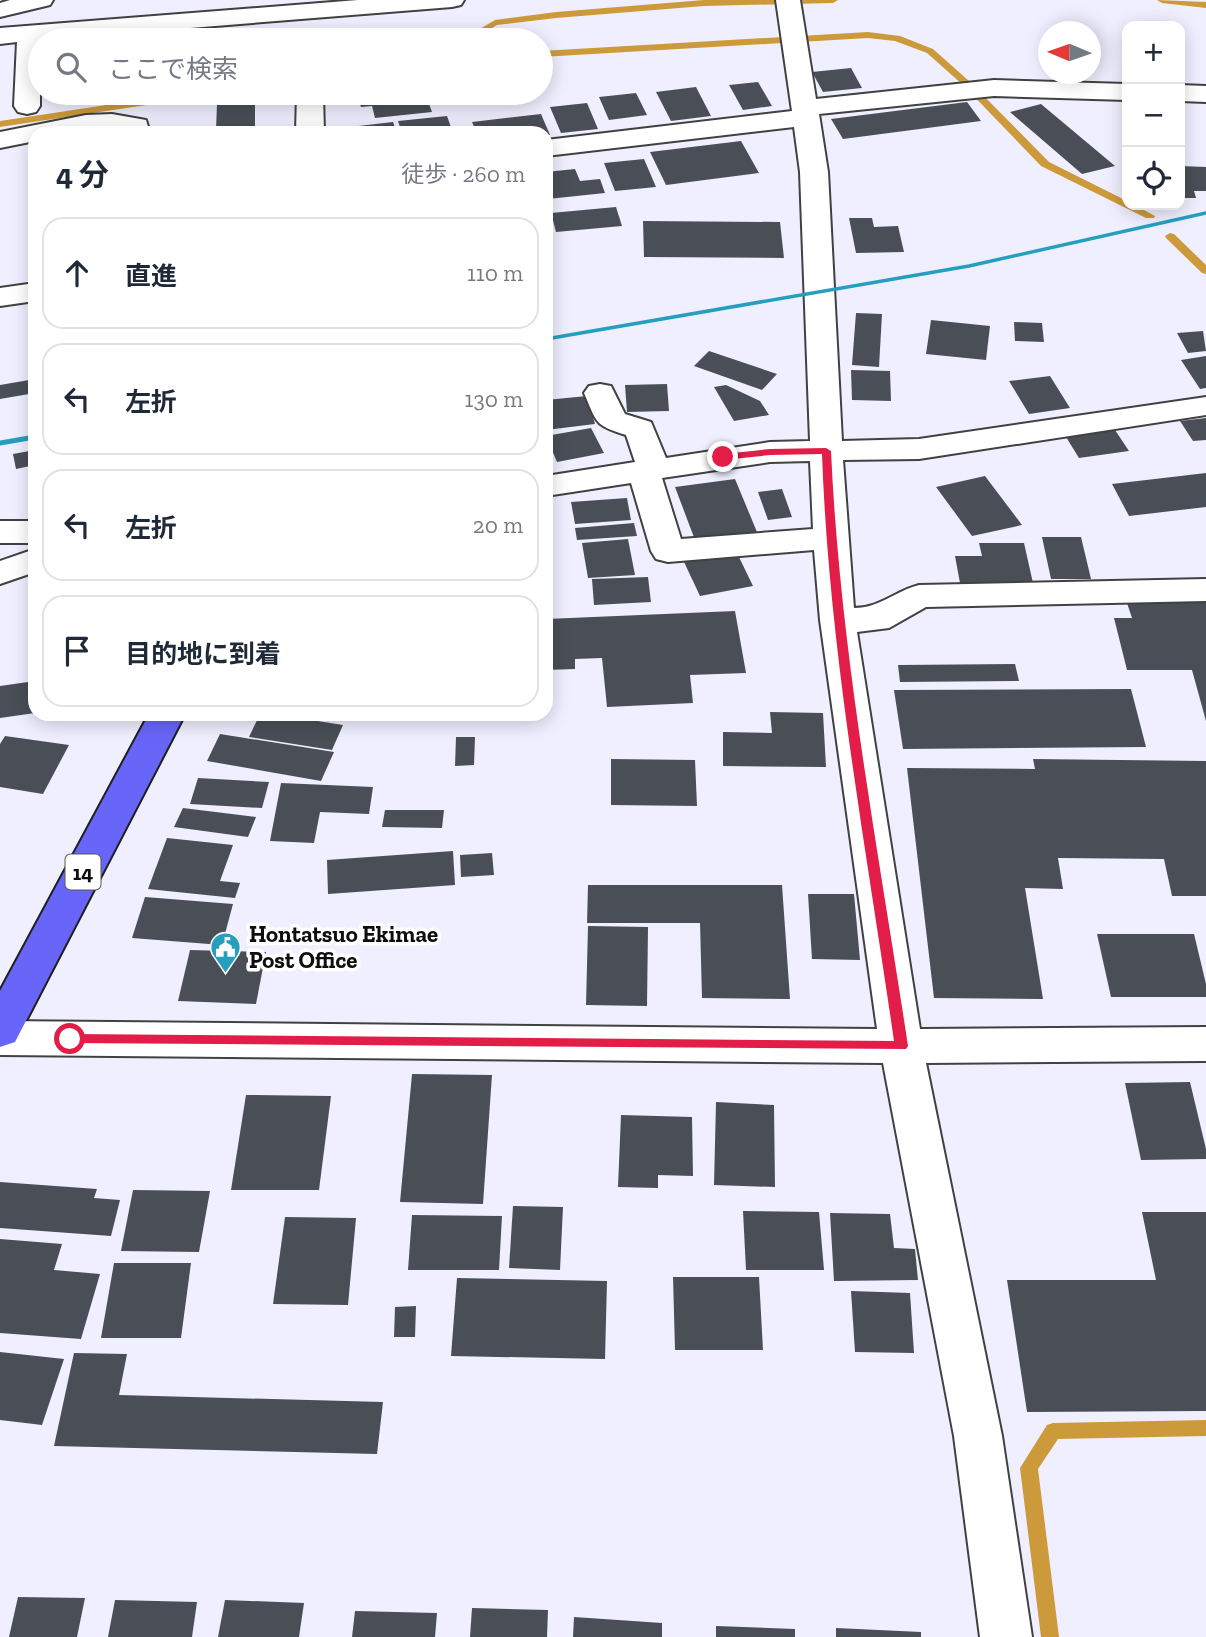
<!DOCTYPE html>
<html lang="ja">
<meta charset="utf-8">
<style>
body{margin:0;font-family:"Zilla Slab","Noto Sans JP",serif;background:#f6f6f7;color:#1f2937}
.controls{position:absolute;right:21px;top:21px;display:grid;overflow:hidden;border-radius:14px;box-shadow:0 4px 18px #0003}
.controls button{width:63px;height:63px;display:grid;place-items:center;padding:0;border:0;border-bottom:2px solid #e0e1e3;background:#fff;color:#1f2937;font:35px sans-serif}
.compass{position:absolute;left:1038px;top:21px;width:63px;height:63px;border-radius:50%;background:#fff;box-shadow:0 4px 18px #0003;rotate:272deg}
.stop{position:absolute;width:21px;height:21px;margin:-16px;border:5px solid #e11d48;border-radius:50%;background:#fff}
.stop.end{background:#e11d48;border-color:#fff;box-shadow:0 2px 7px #0008}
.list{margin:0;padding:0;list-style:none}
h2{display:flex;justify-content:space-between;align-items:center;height:91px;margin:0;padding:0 28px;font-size:30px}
h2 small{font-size:23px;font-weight:400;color:#747a83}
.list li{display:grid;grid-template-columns:46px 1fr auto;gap:21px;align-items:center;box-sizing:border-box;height:112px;margin:0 14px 14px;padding:0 14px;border:2px solid #e0e1e3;border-radius:21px}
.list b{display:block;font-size:26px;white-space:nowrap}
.list em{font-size:23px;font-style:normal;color:#747a83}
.icon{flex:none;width:38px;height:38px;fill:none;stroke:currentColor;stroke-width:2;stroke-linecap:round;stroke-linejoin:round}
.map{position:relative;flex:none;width:1206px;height:1637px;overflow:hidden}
.search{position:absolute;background:#fff;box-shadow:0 4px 18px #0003;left:28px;top:28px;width:525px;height:77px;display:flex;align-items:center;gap:18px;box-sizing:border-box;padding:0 24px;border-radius:38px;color:#747a83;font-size:26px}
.panel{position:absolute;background:#fff;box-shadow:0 4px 18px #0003;left:28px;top:126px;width:525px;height:595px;border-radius:21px}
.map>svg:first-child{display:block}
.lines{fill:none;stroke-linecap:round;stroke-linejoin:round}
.stream{fill:#cd9a3b;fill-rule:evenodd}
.building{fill:#4a4f57}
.minor-casing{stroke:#414141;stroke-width:4}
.major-casing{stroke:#1f1f1f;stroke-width:4}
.minor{fill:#fff;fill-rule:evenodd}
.major{fill:#6866f8;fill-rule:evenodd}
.rail-far1{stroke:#269fbe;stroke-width:3.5}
.rail{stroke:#269fbe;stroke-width:5}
.route{fill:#e11d48}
.labels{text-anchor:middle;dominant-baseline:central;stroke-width:7;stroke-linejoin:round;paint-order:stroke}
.shield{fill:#fff;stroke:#565656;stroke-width:2}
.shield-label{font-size:21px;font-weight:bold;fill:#0e0e0e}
.poi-label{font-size:23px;font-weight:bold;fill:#0e0e0e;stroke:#fff;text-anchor:start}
</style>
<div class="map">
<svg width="1206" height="1637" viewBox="0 0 1206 1637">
<rect width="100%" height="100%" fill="#f0efff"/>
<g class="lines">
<g class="stream">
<path d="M704 0H838L833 3 704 6 556 18 497 25 472 40H461L495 20 556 12Z"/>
<path d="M1157 0 1206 2V8L1162 3Z"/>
<path d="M868 32 900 36 933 49 969 81 1049 162 1127 201V205H1135L1155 216 1154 218H1146L1041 166 963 85 927 53 895 41 868 38 541 57V51Z"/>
<path d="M221 93H260L255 96 153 104 0 127V121L153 98Z"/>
<path d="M1170 233 1174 234 1206 265V274L1202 273 1166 238 1165 236Z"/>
<path d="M1206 1420V1436L1058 1439 1038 1469 1059 1637H1041L1020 1468 1047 1425 1053 1423Z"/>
</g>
</g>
<g class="building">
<path d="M851 68 862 88 823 92 812 72Z"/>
<path d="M758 82 772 106 743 110 729 85Z"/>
<path d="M696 87 711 116 671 121 656 92Z"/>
<path d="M356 93H425L432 112 375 118 372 106 361 107Z"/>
<path d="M636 93 647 115 609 120 599 97Z"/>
<path d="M255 102V128L216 130 217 104Z"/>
<path d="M967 102 981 121 843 139 831 119Z"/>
<path d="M587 103 598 129 561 133 550 107Z"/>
<path d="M1041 104 1115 166 1082 174 1010 112Z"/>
<path d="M541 114 550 135 477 133 472 122Z"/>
<path d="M447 116 453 133H402L398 121Z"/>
<path d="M393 122 397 133H352L350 127Z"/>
<path d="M741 141 759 173 666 185 650 152Z"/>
<path d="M644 159 656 187 615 191 604 163Z"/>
<path d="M1180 166 1206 167V191H1194L1196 198H1180Z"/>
<path d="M575 169 580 181 600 179 605 193 548 199 546 172Z"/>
<path d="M616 207 622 226 556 232 551 213Z"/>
<path d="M849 218H872L874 227 898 226 904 252 856 253Z"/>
<path d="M643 221 780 222 784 258 644 257Z"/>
<path d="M856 313 882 314 879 367 852 365Z"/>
<path d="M931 320 990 326 986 360 926 354Z"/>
<path d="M1014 322 1042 323 1044 342 1015 341Z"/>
<path d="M1203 331 1206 351 1188 353 1177 333Z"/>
<path d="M709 351 777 374 762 390 694 366Z"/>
<path d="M1206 356V388L1200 389 1181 360Z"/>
<path d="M851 370 890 371 891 401 852 400Z"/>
<path d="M1050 376 1070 408 1029 414 1009 381Z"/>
<path d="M35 379V417L29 394 0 399V385Z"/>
<path d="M667 384 669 411 627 412 625 385Z"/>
<path d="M726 385 760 401 769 415 734 421 714 387Z"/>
<path d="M587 396 595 424 546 430V400Z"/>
<path d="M1206 418V440L1193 441 1180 421Z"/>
<path d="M591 428 604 453 557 462 546 436Z"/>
<path d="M1115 430 1129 451 1079 458 1066 437Z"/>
<path d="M35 450V465L16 469 13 454Z"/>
<path d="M1206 473V507L1129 516 1112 484Z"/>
<path d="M985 476 1022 525 972 536 936 487Z"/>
<path d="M735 479 757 532 695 540 675 487Z"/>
<path d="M782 489 792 517 768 520 758 492Z"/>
<path d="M627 498 631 520 575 524 571 502Z"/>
<path d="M634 523 637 536 577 540 575 528Z"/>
<path d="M1042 537H1081L1091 579H1051Z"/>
<path d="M628 539 635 575 588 578 582 543Z"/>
<path d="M979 543H1024L1033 583H960L955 556H982Z"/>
<path d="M737 553 753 586 700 596 684 562Z"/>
<path d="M648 577 651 602 594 605 592 579Z"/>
<path d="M1127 603H1206V721L1192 670H1127L1114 618H1132Z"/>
<path d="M735 611 746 673 690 675 693 703 607 707 602 658 575 659V669L546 670V619Z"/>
<path d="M1015 664 1019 681 900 682 898 665Z"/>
<path d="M35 681V713L0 718V686Z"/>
<path d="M1131 689 1146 747 903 749 894 690Z"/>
<path d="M770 712 823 713 826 767 723 766V732L772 733Z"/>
<path d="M260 714H273L343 725 332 750 249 737Z"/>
<path d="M305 714H345L341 721Z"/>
<path d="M220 734 334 752 321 781 207 761Z"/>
<path d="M5 736 69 745 43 794 0 787V744Z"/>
<path d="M456 737H475L474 765 455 766Z"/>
<path d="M611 759 695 760 697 806 611 805Z"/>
<path d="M1033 759 1206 761V896H1172L1164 859 1058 858 1063 889 1025 888 1043 999 934 998 907 768 1035 769Z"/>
<path d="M198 778 269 782 262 808 190 804Z"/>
<path d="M281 783 373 787 369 814 320 812 314 843 270 841Z"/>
<path d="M183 808 256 817 248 837 174 827Z"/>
<path d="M385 810H444L442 828 382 827Z"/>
<path d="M167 838 233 845 220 881 240 883 235 898 148 889Z"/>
<path d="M453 851 455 885 328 894 327 860Z"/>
<path d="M492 853 494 875 461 877 460 855Z"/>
<path d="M588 885H782L790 999 702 998 700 923H587Z"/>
<path d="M808 894H854L860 960 812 959Z"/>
<path d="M145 897 233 904 222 945 132 938Z"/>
<path d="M588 926 648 927 647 1006 586 1005Z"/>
<path d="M1097 934H1194L1206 984V997H1111Z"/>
<path d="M190 950 266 952 256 1004 178 1001Z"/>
<path d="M412 1074 492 1075 483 1204 400 1202Z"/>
<path d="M1190 1082 1206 1149V1159L1141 1160 1125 1083Z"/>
<path d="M246 1095 331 1096 319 1190H231Z"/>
<path d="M716 1102 774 1105 775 1187 714 1185Z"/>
<path d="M621 1115 692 1117 693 1176 658 1175V1188L618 1187Z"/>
<path d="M0 1182 97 1189 94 1198 120 1200 111 1236 0 1228Z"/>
<path d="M133 1190 210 1191 199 1252 121 1251Z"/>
<path d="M513 1206 563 1207 560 1270 509 1268Z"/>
<path d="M743 1211 819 1212 824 1270H746Z"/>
<path d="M1142 1212H1206V1411L1027 1412 1007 1280H1156Z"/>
<path d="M830 1213 890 1214 894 1248 915 1249 918 1280 834 1281Z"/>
<path d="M412 1215 502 1216 499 1270H408Z"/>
<path d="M285 1217 356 1218 348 1305 273 1304Z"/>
<path d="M0 1239 62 1244 54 1270 100 1274 81 1339 0 1333Z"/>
<path d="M114 1263H191L181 1338H101Z"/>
<path d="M673 1277H759L763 1350H675Z"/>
<path d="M457 1278 607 1281 605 1359 451 1356Z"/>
<path d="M851 1291 910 1293 914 1353 855 1352Z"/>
<path d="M416 1306 415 1337H394L395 1307Z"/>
<path d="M0 1352 64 1359 42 1425 0 1420Z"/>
<path d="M74 1353 127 1354 119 1395 383 1402 377 1454 54 1446Z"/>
<path d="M18 1597 85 1598 77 1637H9Z"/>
<path d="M115 1600 197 1602 192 1637H108Z"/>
<path d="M225 1600 304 1603 299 1637H218Z"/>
<path d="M472 1608 548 1610 547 1637H470Z"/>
<path d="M355 1611 437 1613 435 1637H352Z"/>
<path d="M574 1617 662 1623V1637H573Z"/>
<path d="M716 1626 795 1629V1637H716Z"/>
<path d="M836 1628 921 1632V1637H836Z"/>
</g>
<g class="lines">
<defs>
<g id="minor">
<path d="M10 0H53L50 5 0 17V3Z"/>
<path d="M358 0H464L461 5 452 7 40 40V106L36 112 27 114 18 112 14 106 17 42 0 44V28Z"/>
<path d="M776 0H800L816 99 994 80 1127 84V100L994 96 819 114 828 172 842 441 919 439 1206 397V415L919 459 843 460 854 608C880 608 895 591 919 585L1206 579V601L926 607 889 628 857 632 920 1029 1206 1027V1061L926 1063 1002 1436 1032 1637H980L954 1436 883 1063 0 1055V1021L877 1029 820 620 814 550 668 562 656 559 651 551 631 483 546 496V476L635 462 626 435C594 425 597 423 584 393L589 386 600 384 611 386 625 414 651 422 666 458 770 442 810 441 800 172 794 127 546 156V140L792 111ZM810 461 813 529 681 539 662 478 770 462Z"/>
<path d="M1180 85 1206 86V102L1180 101Z"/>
<path d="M297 93H323L324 133H296Z"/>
<path d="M112 114 146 120 150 133H122L123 131 112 130 35 133V141L0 148V132L86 115Z"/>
<path d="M35 283V301L0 306V288Z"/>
<rect x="0" y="521" width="35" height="22"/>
<path d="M35 549V572L0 584V561Z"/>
</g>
<path id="major" d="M149 714H185L15 1042 0 1047V991Z"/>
</defs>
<use href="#minor" class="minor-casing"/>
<use href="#major" class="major-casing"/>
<use href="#minor" class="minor"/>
<use href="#major" class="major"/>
<path class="rail-far1" d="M546 339 969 266 1206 213"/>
<path class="rail" d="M0 443 35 437"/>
</g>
<path class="route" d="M826 448 831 451C840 651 878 848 908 1046L906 1049 66 1043V1036L70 1034 894 1041C866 846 829 651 822 454L770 455 723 460 718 457 723 454 770 449Z"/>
<defs>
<symbol id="civic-pin" viewBox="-11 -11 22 30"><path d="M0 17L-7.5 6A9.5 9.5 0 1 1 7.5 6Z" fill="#269fbe" stroke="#fff"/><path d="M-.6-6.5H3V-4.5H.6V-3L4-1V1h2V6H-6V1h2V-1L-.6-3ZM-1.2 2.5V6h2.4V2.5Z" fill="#fff"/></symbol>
</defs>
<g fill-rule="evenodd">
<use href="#civic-pin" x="208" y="930" width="35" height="47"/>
</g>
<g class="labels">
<rect class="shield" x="65.5" y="854.5" width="35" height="35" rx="5"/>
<g class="shield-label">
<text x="83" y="872">14</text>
</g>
<g class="poi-label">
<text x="249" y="934">Hontatsuo Ekimae<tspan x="249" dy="26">Post Office</tspan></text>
</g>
</g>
</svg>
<div class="controls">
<button>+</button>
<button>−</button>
<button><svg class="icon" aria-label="locate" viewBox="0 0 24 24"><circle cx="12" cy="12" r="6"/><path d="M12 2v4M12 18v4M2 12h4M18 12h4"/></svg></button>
</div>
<svg class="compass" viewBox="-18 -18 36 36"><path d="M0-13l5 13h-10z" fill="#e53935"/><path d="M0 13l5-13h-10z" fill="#747a83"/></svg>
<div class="stop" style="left:70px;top:1039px"></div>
<div class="stop end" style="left:723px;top:457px"></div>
<div class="search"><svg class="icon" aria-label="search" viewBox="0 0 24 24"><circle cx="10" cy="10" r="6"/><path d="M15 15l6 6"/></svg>ここで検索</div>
<section class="panel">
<h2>4 分<small>徒歩 · 260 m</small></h2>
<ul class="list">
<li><svg class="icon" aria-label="ahead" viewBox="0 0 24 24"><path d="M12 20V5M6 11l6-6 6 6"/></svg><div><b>直進</b></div><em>110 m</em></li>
<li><svg class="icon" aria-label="left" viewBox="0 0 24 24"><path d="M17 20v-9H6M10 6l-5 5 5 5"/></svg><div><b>左折</b></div><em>130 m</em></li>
<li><svg class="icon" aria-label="left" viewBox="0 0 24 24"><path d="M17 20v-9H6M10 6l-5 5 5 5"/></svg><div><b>左折</b></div><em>20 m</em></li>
<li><svg class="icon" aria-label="arrive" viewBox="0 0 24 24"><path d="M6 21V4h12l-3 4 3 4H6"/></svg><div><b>目的地に到着</b></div></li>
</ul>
</section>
</div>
